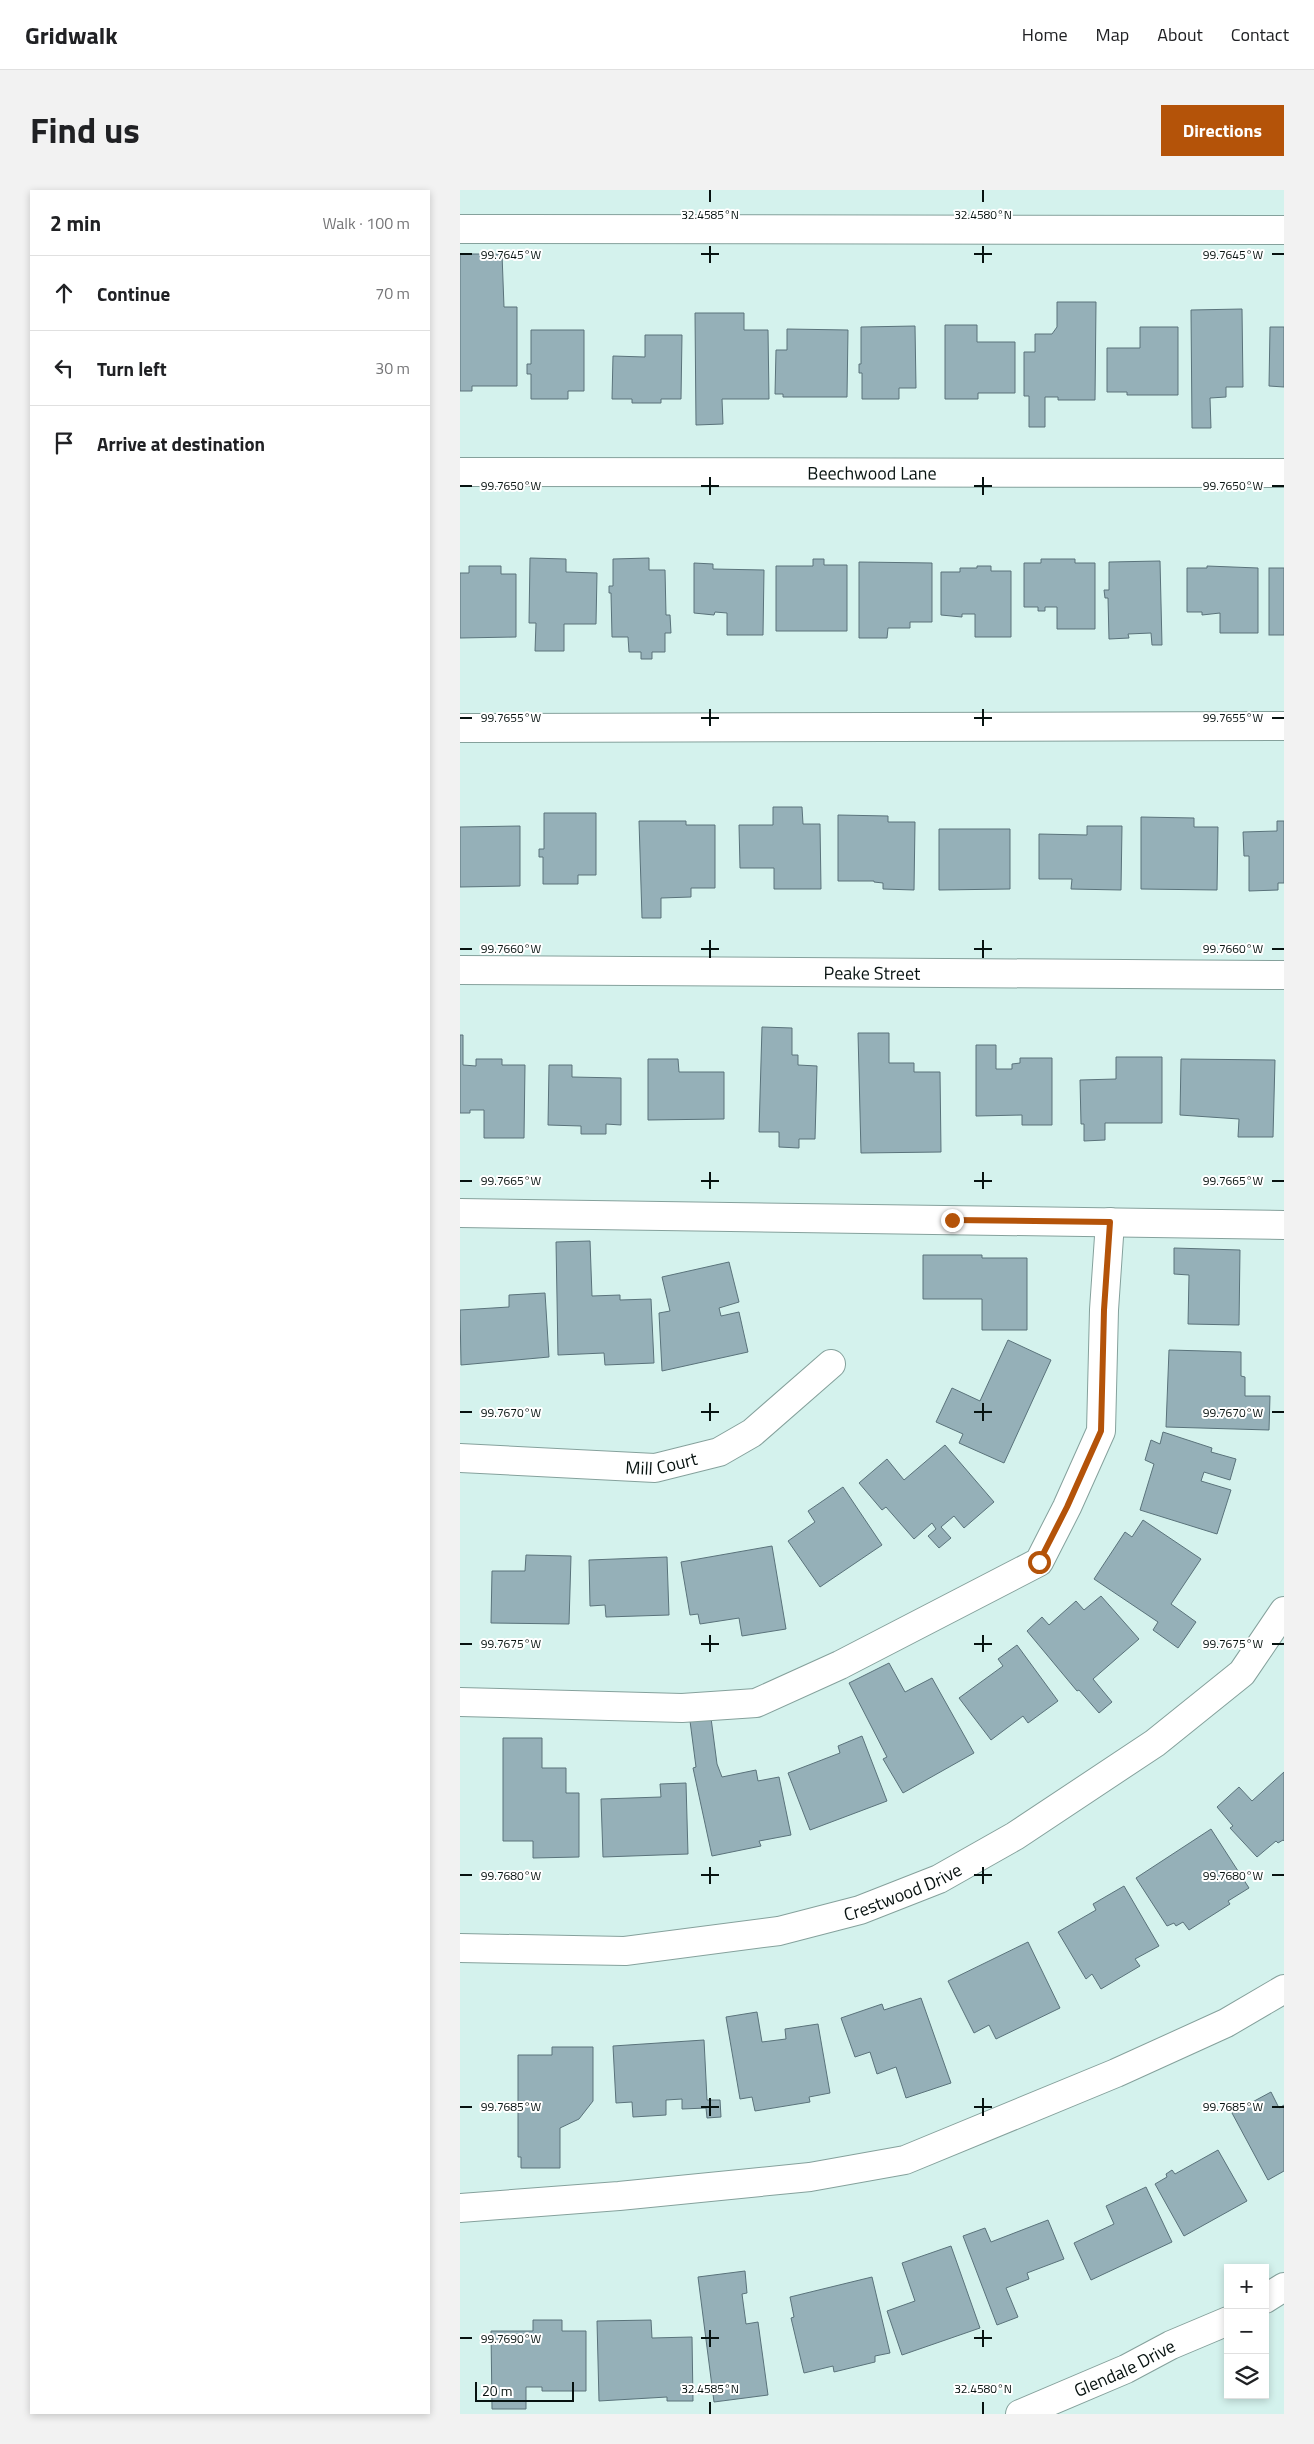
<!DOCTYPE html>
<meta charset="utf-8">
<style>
body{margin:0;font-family:"Titillium Web",sans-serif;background:#f2f2f2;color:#202124}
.controls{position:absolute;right:15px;bottom:15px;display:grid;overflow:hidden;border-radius:0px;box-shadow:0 2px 8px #0003}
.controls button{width:45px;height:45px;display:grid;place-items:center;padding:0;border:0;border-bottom:1px solid #e0e0e0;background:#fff;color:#202124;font:25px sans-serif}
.scale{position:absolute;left:15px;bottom:12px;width:99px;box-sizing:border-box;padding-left:5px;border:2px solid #071210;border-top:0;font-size:14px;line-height:18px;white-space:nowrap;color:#071210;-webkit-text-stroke:4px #fff;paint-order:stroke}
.stop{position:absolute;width:15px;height:15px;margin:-11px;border:4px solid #b45309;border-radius:50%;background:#fff}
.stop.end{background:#b45309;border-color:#fff;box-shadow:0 1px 5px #0008}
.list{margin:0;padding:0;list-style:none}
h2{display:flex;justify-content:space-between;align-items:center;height:65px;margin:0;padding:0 20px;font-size:21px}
h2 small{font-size:16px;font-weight:400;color:#757577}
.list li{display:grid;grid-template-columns:32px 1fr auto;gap:15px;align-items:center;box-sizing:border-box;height:75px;padding:0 20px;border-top:1px solid #e0e0e0}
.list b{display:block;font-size:19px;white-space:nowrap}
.list em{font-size:16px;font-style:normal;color:#757577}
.icon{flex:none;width:28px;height:28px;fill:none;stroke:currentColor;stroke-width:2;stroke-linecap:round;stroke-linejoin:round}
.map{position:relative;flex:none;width:824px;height:2224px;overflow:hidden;border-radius:0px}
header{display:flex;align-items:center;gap:30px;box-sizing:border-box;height:70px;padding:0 25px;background:#fff;border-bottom:1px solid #e0e0e0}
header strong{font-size:24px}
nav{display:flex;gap:28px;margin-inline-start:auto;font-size:18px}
.intro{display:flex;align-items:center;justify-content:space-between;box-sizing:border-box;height:120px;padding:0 30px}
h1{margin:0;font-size:35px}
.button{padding:12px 22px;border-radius:0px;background:#b45309;color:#fff;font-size:18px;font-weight:700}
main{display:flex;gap:30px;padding:0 30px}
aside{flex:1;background:#fff;border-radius:0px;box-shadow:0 2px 8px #0003}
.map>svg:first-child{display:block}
.building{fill:#95b0b8;stroke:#5a737b}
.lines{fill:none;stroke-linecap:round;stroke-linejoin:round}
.minor-casing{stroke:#85a19c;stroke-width:30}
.minor{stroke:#fff;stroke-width:28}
.route{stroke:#b45309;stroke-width:6}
.ticks{fill:none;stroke:#071210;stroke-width:2}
.labels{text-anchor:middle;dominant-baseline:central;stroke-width:4;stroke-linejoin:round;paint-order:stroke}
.street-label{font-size:18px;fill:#071210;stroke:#fff}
.ticks-label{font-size:12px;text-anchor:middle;fill:#071210;stroke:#fff;stroke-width:4;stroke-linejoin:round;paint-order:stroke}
</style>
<header>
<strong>Gridwalk</strong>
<nav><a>Home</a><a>Map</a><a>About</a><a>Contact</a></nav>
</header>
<div class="intro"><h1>Find us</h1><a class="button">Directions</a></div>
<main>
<aside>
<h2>2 min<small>Walk · 100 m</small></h2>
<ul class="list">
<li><svg class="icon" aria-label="ahead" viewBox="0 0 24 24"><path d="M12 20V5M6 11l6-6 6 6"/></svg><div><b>Continue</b></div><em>70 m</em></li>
<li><svg class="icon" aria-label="left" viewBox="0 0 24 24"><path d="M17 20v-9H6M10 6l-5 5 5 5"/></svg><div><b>Turn left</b></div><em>30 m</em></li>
<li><svg class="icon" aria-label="arrive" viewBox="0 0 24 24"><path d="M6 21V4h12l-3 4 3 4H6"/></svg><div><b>Arrive at destination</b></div></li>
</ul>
</aside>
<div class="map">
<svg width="824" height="2224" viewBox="0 0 824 2224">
<rect width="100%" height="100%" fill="#d4f2ed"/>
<g class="building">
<path d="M0 64H42L44 117H57V196H12V201H0Z"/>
<path d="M597 112H636L635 210H598V207H585V237H569V206H564V162H575V144H592L597 137Z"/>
<path d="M782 119 783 197H766V207L750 208 751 238H732L731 120Z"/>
<path d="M235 123H284V140H308L309 209H262L263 234 236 235Z"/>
<path d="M485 135H517V152H555V203H518V209H485Z"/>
<path d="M455 136 456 198H439V209H402V183H399V174H401V137Z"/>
<path d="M680 137H718V205H667V202H647V158H680Z"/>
<path d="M810 137H824V197L809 196Z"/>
<path d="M327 139 388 140 387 207H323V204H315L316 160H327Z"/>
<path d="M71 140H124V201H108V209H71V184H67V174H71Z"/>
<path d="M185 145H222L221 209H201V213H172V209H152L153 166 185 167Z"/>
<path d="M70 368 106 369V382L137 383 136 434H104V461H75L76 433H69Z"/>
<path d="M189 368V380H205L206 425H210L211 443H205V462H192V469H181V462H169L168 447H152L151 403H149V396H153V369Z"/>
<path d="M353 369H364V375H387V441H316V376H353Z"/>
<path d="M581 369H615V373H635V439H597V417H585V421H578V417H564V373H581Z"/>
<path d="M700 371 702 455H692L691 443 668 444 669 448 649 449 648 408H645L644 400H649V372Z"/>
<path d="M399 372 472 373V432H450V438H428L427 448H399Z"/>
<path d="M234 373 253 374V379L304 380 303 445H267V423L255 422 254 425 234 423Z"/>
<path d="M9 376H41V384H56V447L0 448V383H9Z"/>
<path d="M517 376H531V381H551V447H515V424H502V427L481 425V382H500V378H517Z"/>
<path d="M747 376 798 378V443H760V423L742 425V422H727V378H747Z"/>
<rect x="809" y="378" width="15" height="67"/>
<path d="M313 617H342L343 634H360L361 699H314V678H280L279 635H313Z"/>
<path d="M84 623H136V685H118V694H83V667H79V659H84Z"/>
<path d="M378 625 428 626V632H455L454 700 423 699V693L414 692V691H378Z"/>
<path d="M681 627 734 628V637H758L757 700 681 699Z"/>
<path d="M179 631H226V635H255V698H231V707L201 708V728H182Z"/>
<path d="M817 631H824V693H818V700L789 701V666H784L783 642 817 641Z"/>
<path d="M60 636V696L0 697V637Z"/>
<path d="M627 636H662L661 700 611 699 612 689H579V644L627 645Z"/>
<path d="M479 639H550V699L479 700Z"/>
<path d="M302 837 332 838V865H338V875L357 876 355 949H339V958L319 957V942H299Z"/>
<path d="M398 843H429V873H454V882H480L481 962 401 963Z"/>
<path d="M0 845H3V875L16 876V869H42V875H65L64 948H24V920H10V923H0Z"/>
<path d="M516 855H536V879H552V874L560 873V868H592V935H562V925L516 926Z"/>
<path d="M656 867H702V933H645V950L624 951V934H621L620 890 656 889Z"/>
<path d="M188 869H218L219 882H264V929L188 930Z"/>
<path d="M721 869 815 870 813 947H778L779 929 720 925Z"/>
<path d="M89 875H112V887L161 888V935L146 934V944H121V936L88 935Z"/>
<path d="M130 1051 132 1106 160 1105V1110L191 1109 194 1173 145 1175 144 1163 98 1165 96 1052Z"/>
<path d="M714 1058 780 1060 779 1135 728 1134 729 1085 714 1084Z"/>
<path d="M463 1065H522V1068H567V1140H522V1109H463Z"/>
<path d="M269 1072 279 1112 259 1118 261 1126 279 1122 288 1162 202 1181 199 1123 210 1121 202 1087Z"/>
<path d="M85 1103 89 1167 1 1175 0 1120 49 1117V1105Z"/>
<path d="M548 1150 591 1170 544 1273 499 1253 503 1244 476 1232 492 1198 520 1211Z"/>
<path d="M709 1160 781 1162V1186L785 1187V1206H810L809 1240 706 1237Z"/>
<path d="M703 1242 752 1258 751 1262 776 1269 770 1290 744 1282 741 1291 771 1300 757 1344 680 1320 694 1274 685 1270 691 1250 700 1254Z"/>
<path d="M485 1255 534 1312 504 1338 494 1326 481 1337 491 1348 479 1358 468 1346 476 1339 472 1333 454 1349 426 1317 422 1320 399 1293 427 1269 444 1290Z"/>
<path d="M383 1297 422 1355 360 1397 328 1351 355 1332 348 1321Z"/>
<path d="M683 1330 741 1369 711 1414 736 1432 718 1458 693 1440 698 1432 634 1389 665 1342 672 1347Z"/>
<path d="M312 1356 326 1439 282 1446 279 1428 240 1434 238 1424 230 1425 221 1372Z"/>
<path d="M66 1365 111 1366 109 1434 31 1433 32 1381H65Z"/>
<path d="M207 1367 209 1425 146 1427 145 1415 130 1416 129 1370Z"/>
<path d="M641 1406 679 1449 633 1489 652 1512 639 1523 619 1500 617 1501 567 1441 582 1427 589 1435 616 1411 624 1420Z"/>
<path d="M557 1455 598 1511 568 1533 563 1526 531 1550 499 1508 543 1476 538 1469Z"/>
<path d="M429 1473 445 1502 472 1488 514 1563 443 1603 423 1569 427 1567 389 1493Z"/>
<path d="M251 1528 257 1574 262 1587 296 1580 298 1591 319 1587 331 1645 299 1651 301 1656 252 1666 233 1578 236 1577 230 1531Z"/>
<path d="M402 1546 427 1611 350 1640 328 1583 380 1563 378 1556Z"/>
<path d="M43 1548H82V1578H106V1603H119V1667L73 1668V1651H43Z"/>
<path d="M824 1582V1651L823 1650 818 1653 816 1651 797 1667 770 1638 773 1636 757 1617 779 1597 792 1611Z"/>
<path d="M226 1593 228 1664 143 1667 141 1609 201 1607 200 1594Z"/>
<path d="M751 1639 789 1698 768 1711 770 1714 729 1740 723 1732 716 1736 714 1733 707 1736 676 1688Z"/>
<path d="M664 1696 699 1756 675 1769 680 1776 641 1799 632 1784 626 1789 598 1742 636 1720 633 1714Z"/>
<path d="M568 1752 600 1818 536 1849 529 1835 514 1843 488 1791Z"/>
<path d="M461 1808 491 1893 446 1908 436 1877 417 1884 410 1862 395 1867 381 1828 422 1814 424 1820Z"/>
<path d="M297 1822 302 1852 326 1849 325 1839 358 1834 370 1903 349 1907 350 1912 295 1921 292 1907 280 1909 266 1827Z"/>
<path d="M244 1850 247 1910H260L261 1927 247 1928 246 1918 222 1919V1909L206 1910V1925L173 1927 172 1912 156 1913 153 1856Z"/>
<path d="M92 1857H133V1911L119 1929 100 1938V1978H61V1967H58V1865H92Z"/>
<path d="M811 1902 819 1918 824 1915V1981L808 1990 772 1923Z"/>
<path d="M758 1960 787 2011 724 2046 695 1994 707 1987 706 1984 712 1980 715 1984Z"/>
<path d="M686 1997 712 2052 631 2090 614 2053 654 2034 646 2016Z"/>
<path d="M588 2030 604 2069 567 2083 569 2089 546 2098 558 2127 537 2135 503 2046 525 2038 531 2052Z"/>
<path d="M491 2056 520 2138 442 2165 427 2121 455 2111 442 2073Z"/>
<path d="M285 2081 287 2103 282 2104 286 2134 298 2132 308 2205 254 2212 238 2087Z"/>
<path d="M412 2087 430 2163 415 2166V2172L374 2182 373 2176 344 2183 331 2128 334 2127 330 2107Z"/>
<path d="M73 2130H102V2141H126V2201H82V2197H66V2219H32L31 2141H73Z"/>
<path d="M191 2130 192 2148 232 2147 233 2211H207V2207L139 2211 137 2131Z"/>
</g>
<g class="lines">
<defs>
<g id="minor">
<path d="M0 39 824 40"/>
<path id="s1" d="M0 282 824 283"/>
<path d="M0 538 824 536"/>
<path id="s2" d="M0 780 824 785"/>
<path d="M0 1023 824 1035"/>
<path id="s3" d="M0 1268 195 1278 259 1262 292 1243 371 1174"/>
<path d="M0 1512 222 1518 296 1513 380 1475 579 1372 607 1317 641 1241 644 1120 650 1032"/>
<path id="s4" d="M0 1758 165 1761 319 1741 400 1720 479 1689 555 1646 695 1553 782 1483 824 1421"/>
<path d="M0 2018 159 2006 350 1987 445 1970 656 1883 766 1833 824 1799"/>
<path d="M805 2109 824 2097"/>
<path id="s5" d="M560 2224 666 2179 711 2155 768 2131"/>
</g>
</defs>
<use href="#minor" class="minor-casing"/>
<use href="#minor" class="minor"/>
</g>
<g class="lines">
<path class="route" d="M492 1030 650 1032 644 1120 641 1241 607 1317 579 1372"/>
</g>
<path class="ticks" d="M250 0V12M523 0V12M250 56V73M523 56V73M0 64H12M241 64H259M514 64H532M812 64H824M250 287V305M523 287V305M0 296H12M241 296H259M514 296H532M812 296H824M250 519V536M523 519V536M0 528H12M241 528H259M514 528H532M812 528H824M250 750V768M523 750V768M0 759H12M241 759H259M514 759H532M812 759H824M250 982V999M523 982V999M0 991H12M241 991H259M514 991H532M812 991H824M250 1213V1231M523 1213V1231M0 1222H12M241 1222H259M514 1222H532M812 1222H824M250 1445V1462M523 1445V1462M0 1454H12M241 1454H259M514 1454H532M812 1454H824M250 1677V1694M523 1677V1694M0 1685H12M241 1685H259M514 1685H532M812 1685H824M250 1908V1926M523 1908V1926M0 1917H12M241 1917H259M514 1917H532M812 1917H824M250 2140V2157M523 2140V2157M0 2148H12M241 2148H259M514 2148H532M250 2212V2224M523 2212V2224"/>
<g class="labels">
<g class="street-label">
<text stroke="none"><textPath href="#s1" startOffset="412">Beechwood Lane</textPath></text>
<text stroke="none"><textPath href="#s2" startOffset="412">Peake Street</textPath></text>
<text stroke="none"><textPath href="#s3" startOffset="202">Mill Court</textPath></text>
<text stroke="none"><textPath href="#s4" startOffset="450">Crestwood Drive</textPath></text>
<text stroke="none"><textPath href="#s5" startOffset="114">Glendale Drive</textPath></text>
</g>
</g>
<g class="ticks-label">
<text x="250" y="29">32.4585°N</text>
<text x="523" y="29">32.4580°N</text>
<text x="773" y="69">99.7645°W</text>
<text x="51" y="69">99.7645°W</text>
<text x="773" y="300">99.7650°W</text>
<text x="51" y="300">99.7650°W</text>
<text x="773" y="532">99.7655°W</text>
<text x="51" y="532">99.7655°W</text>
<text x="773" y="763">99.7660°W</text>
<text x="51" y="763">99.7660°W</text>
<text x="773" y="995">99.7665°W</text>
<text x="51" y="995">99.7665°W</text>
<text x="773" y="1227">99.7670°W</text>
<text x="51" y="1227">99.7670°W</text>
<text x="773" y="1458">99.7675°W</text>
<text x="51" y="1458">99.7675°W</text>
<text x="773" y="1690">99.7680°W</text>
<text x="51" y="1690">99.7680°W</text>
<text x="51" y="1921">99.7685°W</text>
<text x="773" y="1921">99.7685°W</text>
<text x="51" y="2153">99.7690°W</text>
<text x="250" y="2203">32.4585°N</text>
<text x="523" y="2203">32.4580°N</text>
</g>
</svg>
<div class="controls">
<button>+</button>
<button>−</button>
<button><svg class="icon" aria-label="layers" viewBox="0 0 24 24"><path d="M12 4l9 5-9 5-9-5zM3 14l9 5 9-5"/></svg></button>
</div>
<div class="scale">20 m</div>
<div class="stop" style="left:579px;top:1372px"></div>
<div class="stop end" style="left:492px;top:1030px"></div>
</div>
</main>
